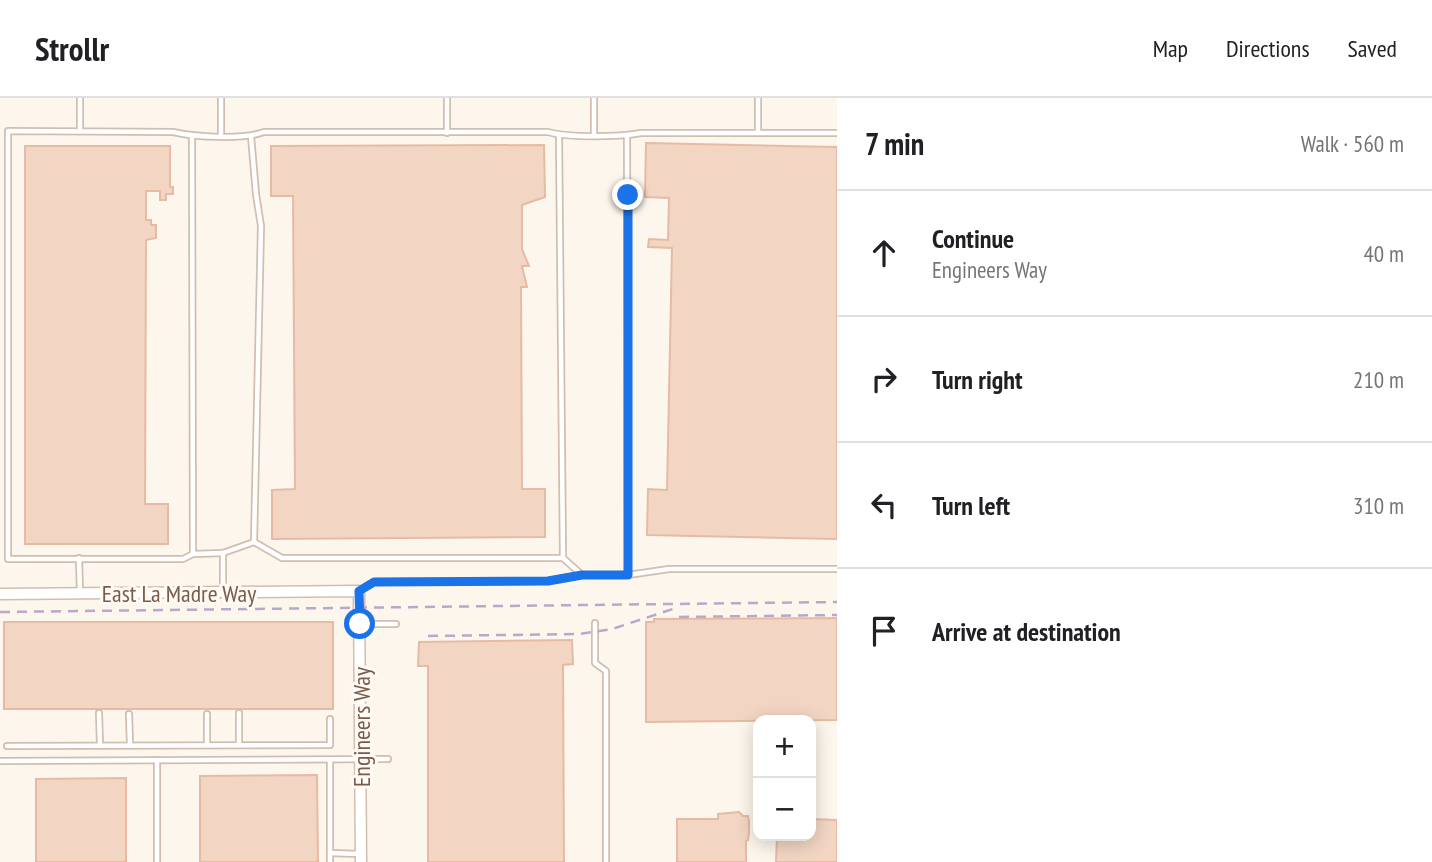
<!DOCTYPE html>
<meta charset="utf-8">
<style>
body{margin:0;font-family:"PT Sans Narrow",sans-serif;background:#f2f2f2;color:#202124}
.controls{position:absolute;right:21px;bottom:21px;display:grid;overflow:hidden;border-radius:14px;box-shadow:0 4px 18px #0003}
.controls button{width:63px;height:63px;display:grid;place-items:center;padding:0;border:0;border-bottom:2px solid #e0e0e0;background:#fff;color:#202124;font:35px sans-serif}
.stop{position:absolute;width:21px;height:21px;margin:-16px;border:5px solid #1a73e8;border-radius:50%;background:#fff}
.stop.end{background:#1a73e8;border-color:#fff;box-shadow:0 2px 7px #0008}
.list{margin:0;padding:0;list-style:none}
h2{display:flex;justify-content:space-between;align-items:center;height:91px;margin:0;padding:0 28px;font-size:30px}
h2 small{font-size:23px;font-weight:400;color:#757577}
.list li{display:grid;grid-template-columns:46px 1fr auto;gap:21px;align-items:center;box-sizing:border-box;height:126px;padding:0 28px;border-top:2px solid #e0e0e0}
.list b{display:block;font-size:26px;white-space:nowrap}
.list p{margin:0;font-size:23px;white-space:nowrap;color:#757577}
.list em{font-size:23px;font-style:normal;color:#757577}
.icon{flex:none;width:38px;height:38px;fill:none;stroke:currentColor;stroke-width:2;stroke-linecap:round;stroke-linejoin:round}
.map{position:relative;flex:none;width:837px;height:764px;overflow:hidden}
header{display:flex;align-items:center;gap:42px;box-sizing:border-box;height:98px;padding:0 35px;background:#fff;border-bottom:2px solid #e0e0e0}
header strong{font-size:33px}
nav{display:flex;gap:38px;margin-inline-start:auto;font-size:24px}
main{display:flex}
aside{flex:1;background:#fff}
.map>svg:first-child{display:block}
.building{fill:#f3d5c3;stroke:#e6bba3;stroke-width:2}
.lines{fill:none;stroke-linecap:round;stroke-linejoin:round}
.service-casing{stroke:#d1beb0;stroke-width:8}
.minor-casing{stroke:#d1beb0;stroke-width:13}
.service{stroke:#fff;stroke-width:4.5}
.minor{stroke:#fff;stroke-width:10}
.rail{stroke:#b9a8c9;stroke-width:2.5;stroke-dasharray:10 7;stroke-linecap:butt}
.route{stroke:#1a73e8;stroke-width:9}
.labels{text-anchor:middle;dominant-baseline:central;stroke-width:6;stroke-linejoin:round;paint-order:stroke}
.street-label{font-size:24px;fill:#7a5c4d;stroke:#fffaf3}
</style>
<header>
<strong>Strollr</strong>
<nav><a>Map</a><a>Directions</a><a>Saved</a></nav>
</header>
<main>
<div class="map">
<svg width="837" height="764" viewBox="0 0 837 764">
<rect width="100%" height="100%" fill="#fdf6ec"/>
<g class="building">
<path d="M646 45 837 49V441L647 437 648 391 667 392 672 150 648 149 649 141 668 142 669 100 645 99Z"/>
<path d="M544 47 545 99 522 107V151L529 168H522L527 189H521L522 391H545V439L272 441V392L295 391 293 98H271V48Z"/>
<path d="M25 48H170V89H173V96H166V102H160V93H146V122H151V127H156V140L146 142 145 406H168V446H25Z"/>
<path d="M837 520V622L646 624V524H654V521Z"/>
<rect x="4" y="524" width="329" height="87"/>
<path d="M572 542 573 566 563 567 564 764H428V568H418L419 544Z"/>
<path d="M317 677 318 764H200V678Z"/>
<path d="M126 680V764H36V681Z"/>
<path d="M739 714 743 718H748L749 723V736L748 742 746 743V764H677V721H718V716Z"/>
<path d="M811 721 837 722V764H776L777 738H811Z"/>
</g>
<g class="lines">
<defs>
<g id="service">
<path d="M221 0V37"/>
<path d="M447 0V35"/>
<path d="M758 0V35"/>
<path d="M80 33V0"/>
<path d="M559 37 563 460"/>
<path d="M594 37V0"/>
<path d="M192 38 193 456"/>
<path d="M251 38 256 96 261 128 254 444"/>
<path d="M627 38 628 477"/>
<path d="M79 460 80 495"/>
<path d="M582 477 563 460H282L254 444 223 455 193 456 183 461H8V33L173 34C196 39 242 42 264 34H548C569 40 618 39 641 35H837"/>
<path d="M359 493 374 484 548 483 582 477H628L669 471H837"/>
<path d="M223 494V455"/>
<path d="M595 525V565L606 573V764"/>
<path d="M361 526H396"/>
<path d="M99 615 100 647"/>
<path d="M239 615V647"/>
<path d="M129 616 130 647"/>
<path d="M207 616V647"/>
<path d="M7 648 330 647V621"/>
<path d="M0 663 388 661"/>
<path d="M330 755 360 756"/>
<path d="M157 764V662"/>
<path d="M330 764V662"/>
</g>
<path id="minor" d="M0 496 359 493 361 764"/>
</defs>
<use href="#service" class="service-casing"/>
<use href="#minor" class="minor-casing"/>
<use href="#service" class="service"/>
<use href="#minor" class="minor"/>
<g class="rail">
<path d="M0 514 837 504"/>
<path d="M679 519 837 517"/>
<path d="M428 538 580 536 612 531 673 511"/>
</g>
</g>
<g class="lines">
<path class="route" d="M360 526 359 493 374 484 548 483 582 477H628V97"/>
</g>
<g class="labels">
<g class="street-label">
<text x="179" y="495">East La Madre Way</text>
<text transform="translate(361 629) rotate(-90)">Engineers Way</text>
</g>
</g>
</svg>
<div class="controls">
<button>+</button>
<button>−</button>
</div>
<div class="stop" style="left:360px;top:526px"></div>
<div class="stop end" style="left:628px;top:97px"></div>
</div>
<aside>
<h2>7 min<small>Walk · 560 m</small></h2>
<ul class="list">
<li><svg class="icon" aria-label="ahead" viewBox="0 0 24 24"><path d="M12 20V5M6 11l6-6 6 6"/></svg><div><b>Continue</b><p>Engineers Way</p></div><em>40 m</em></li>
<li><svg class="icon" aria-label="right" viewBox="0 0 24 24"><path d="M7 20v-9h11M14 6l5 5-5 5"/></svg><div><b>Turn right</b></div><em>210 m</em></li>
<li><svg class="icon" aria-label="left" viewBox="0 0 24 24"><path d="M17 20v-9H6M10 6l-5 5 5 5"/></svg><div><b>Turn left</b></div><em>310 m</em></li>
<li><svg class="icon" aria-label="arrive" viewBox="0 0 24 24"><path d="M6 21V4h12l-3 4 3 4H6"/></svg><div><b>Arrive at destination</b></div></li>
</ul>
</aside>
</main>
